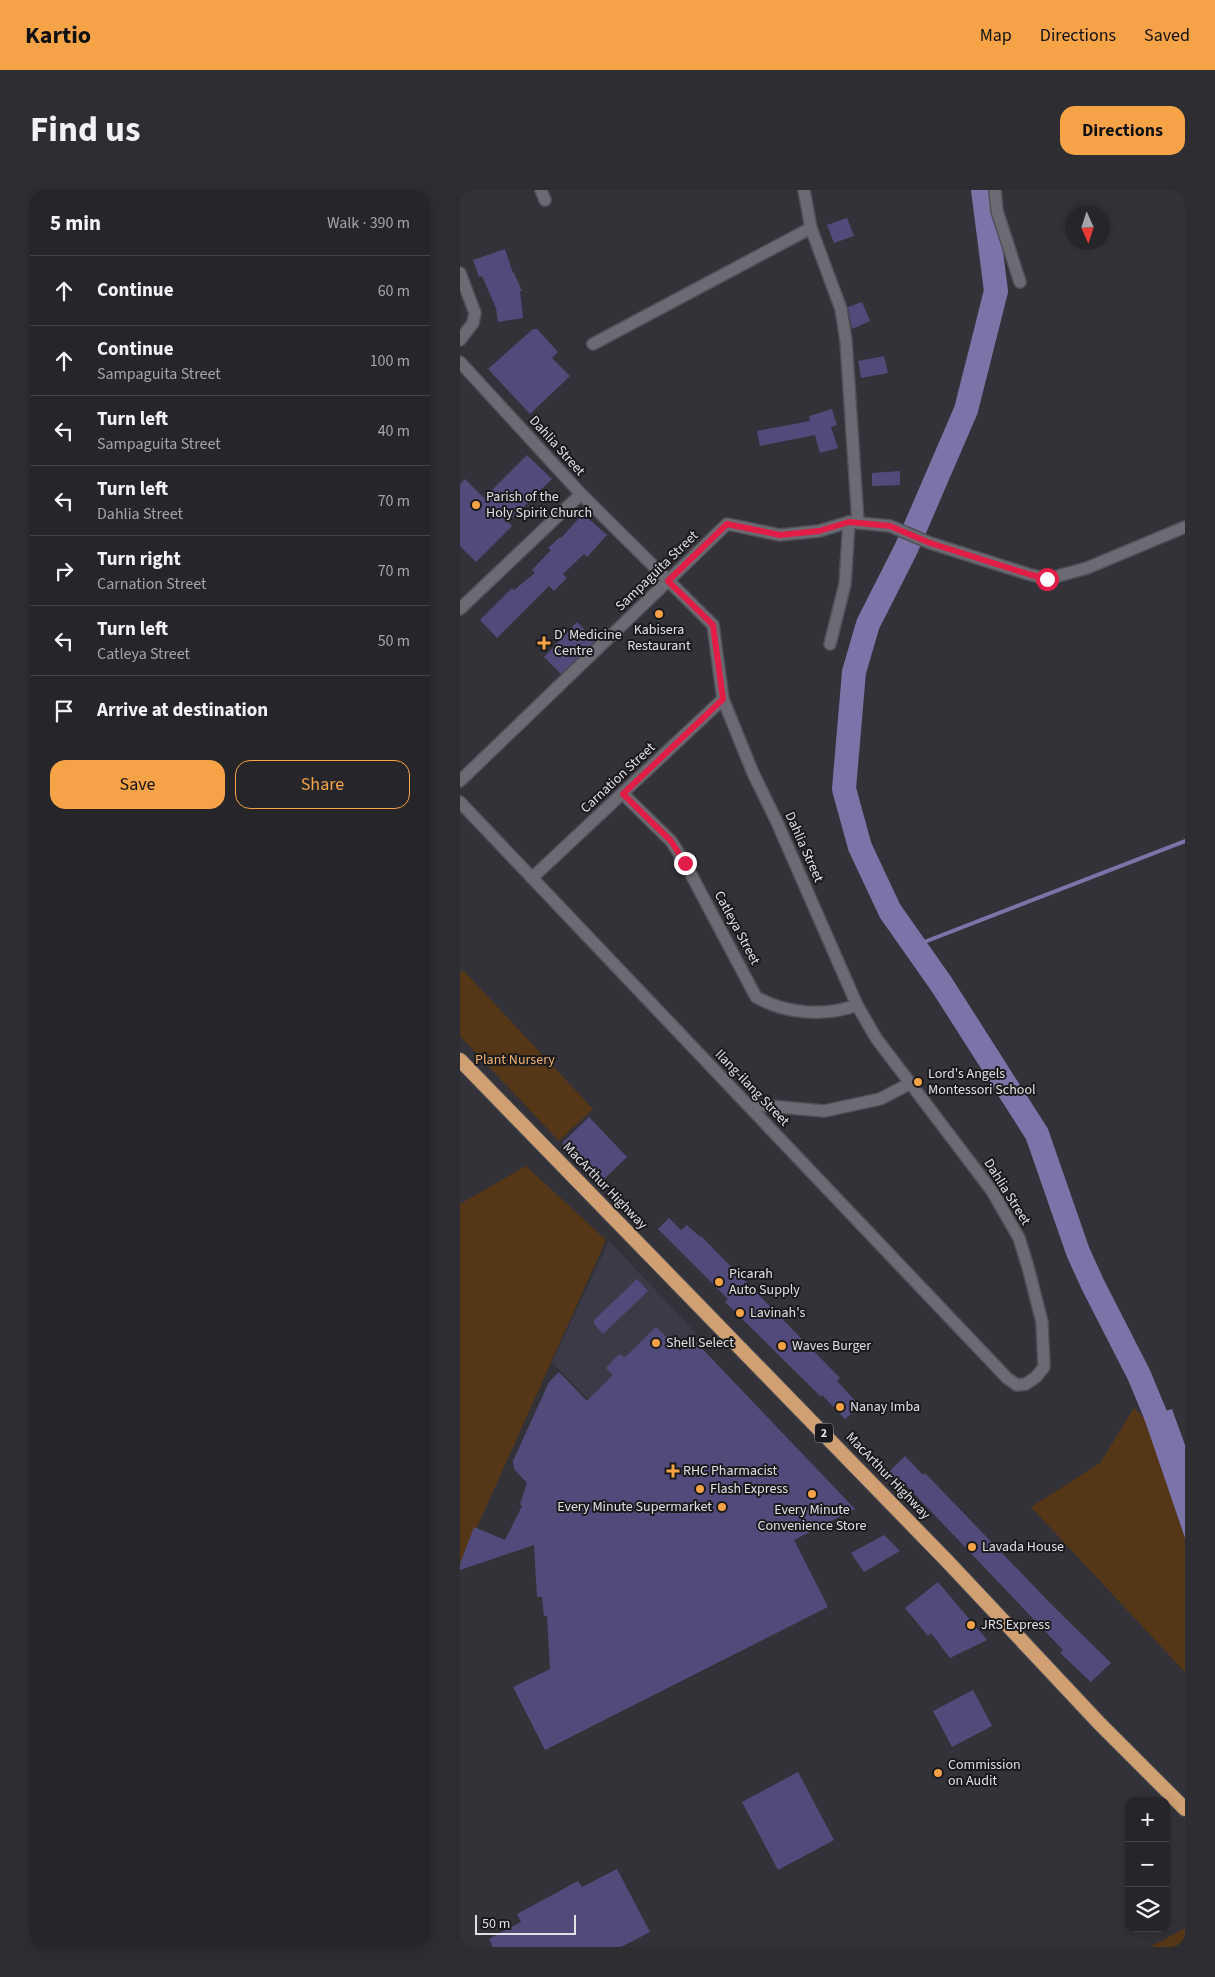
<!DOCTYPE html>
<meta charset="utf-8">
<style>
body{margin:0;font-family:"Source Sans 3",sans-serif;background:#2e2e32;color:#f1f3f6}
.controls{position:absolute;right:15px;bottom:15px;display:grid;overflow:hidden;border-radius:10px;box-shadow:0 2px 12px #0003}
.controls button{width:45px;height:45px;display:grid;place-items:center;padding:0;border:0;border-bottom:1px solid #424347;background:#26262a;color:#f1f3f6;font:25px sans-serif}
.compass{position:absolute;left:605px;top:15px;width:45px;height:45px;border-radius:50%;background:#26262a;box-shadow:0 2px 12px #0003;rotate:177deg}
.scale{position:absolute;left:15px;bottom:12px;width:101px;box-sizing:border-box;padding-left:5px;border:2px solid #e0dfe4;border-top:0;font-size:14px;line-height:18px;white-space:nowrap;color:#e0dfe4;-webkit-text-stroke:4px #1a1a1d;paint-order:stroke}
.stop{position:absolute;width:15px;height:15px;margin:-11px;border:4px solid #e11d48;border-radius:50%;background:#fff}
.stop.end{background:#e11d48;border-color:#fff;box-shadow:0 1px 5px #0008}
.list{margin:0;padding:0;list-style:none}
h2{display:flex;justify-content:space-between;align-items:center;height:65px;margin:0;padding:0 20px;font-size:21px}
h2 small{font-size:16px;font-weight:400;color:#a4a5a8}
.list li{display:grid;grid-template-columns:32px 1fr auto;gap:15px;align-items:center;box-sizing:border-box;height:70px;padding:0 20px;border-top:1px solid #424347}
.list b{display:block;font-size:19px;white-space:nowrap}
.list p{margin:0;font-size:16px;white-space:nowrap;color:#a4a5a8}
.list em{font-size:16px;font-style:normal;color:#a4a5a8}
.actions{display:flex;gap:10px;padding:15px 20px}
.actions a{flex:1;padding:11px 0;border:1px solid #f6a247;border-radius:15px;text-align:center;font-size:18px;color:#f6a247}
.actions .main{background:#f6a247;color:#111}
.icon{flex:none;width:28px;height:28px;fill:none;stroke:currentColor;stroke-width:2;stroke-linecap:round;stroke-linejoin:round}
.map{position:relative;flex:none;width:725px;height:1757px;overflow:hidden;border-radius:15px}
header{display:flex;align-items:center;gap:30px;box-sizing:border-box;height:70px;padding:0 25px;background:#f6a247;color:#111}
header strong{font-size:24px}
nav{display:flex;gap:28px;margin-inline-start:auto;font-size:18px}
.intro{display:flex;align-items:center;justify-content:space-between;box-sizing:border-box;height:120px;padding:0 30px}
h1{margin:0;font-size:35px}
.button{padding:12px 22px;border-radius:15px;background:#f6a247;color:#111;font-size:18px;font-weight:700}
main{display:flex;gap:30px;padding:0 30px}
aside{flex:1;background:#26262a;border-radius:15px;box-shadow:0 2px 12px #0003}
.map>svg:first-child{display:block}
.built{fill:#3c3a47}
.green{fill:#553718}
.water{fill:#7c73a8}
.lines{fill:none;stroke-linecap:round;stroke-linejoin:round}
.stream{stroke:#7c73a8;stroke-width:4}
.river{stroke:#7c73a8;stroke-width:24}
.building{fill:#534a7c}
.minor-casing{stroke:#515157;stroke-width:14}
.trunk-casing{stroke:#515157;stroke-width:16}
.minor{stroke:#6c6b73;stroke-width:11}
.trunk{stroke:#d0a073;stroke-width:14}
.route{stroke:#e11d48;stroke-width:6}
.poi-dot{fill:#f6a247;stroke:#1a1a1d;stroke-width:2}
.labels{text-anchor:middle;dominant-baseline:central;stroke-width:4;stroke-linejoin:round;paint-order:stroke}
.shield{fill:#1a1a1d;stroke:#a5a4a8;stroke-width:1}
.shield-label{font-size:12px;font-weight:bold;fill:#e0dfe4}
.street-label{font-size:14px;fill:#e0dfe4;stroke:#1a1a1d}
.poi-label{font-size:14px;fill:#e0dfe4;stroke:#1a1a1d;text-anchor:start}
.park-label{font-size:14px;fill:#f3b272;stroke:#1a1a1d}
</style>
<header>
<strong>Kartio</strong>
<nav><a>Map</a><a>Directions</a><a>Saved</a></nav>
</header>
<div class="intro"><h1>Find us</h1><a class="button">Directions</a></div>
<main>
<aside>
<h2>5 min<small>Walk · 390 m</small></h2>
<ul class="list">
<li><svg class="icon" aria-label="ahead" viewBox="0 0 24 24"><path d="M12 20V5M6 11l6-6 6 6"/></svg><div><b>Continue</b></div><em>60 m</em></li>
<li><svg class="icon" aria-label="ahead" viewBox="0 0 24 24"><path d="M12 20V5M6 11l6-6 6 6"/></svg><div><b>Continue</b><p>Sampaguita Street</p></div><em>100 m</em></li>
<li><svg class="icon" aria-label="left" viewBox="0 0 24 24"><path d="M17 20v-9H6M10 6l-5 5 5 5"/></svg><div><b>Turn left</b><p>Sampaguita Street</p></div><em>40 m</em></li>
<li><svg class="icon" aria-label="left" viewBox="0 0 24 24"><path d="M17 20v-9H6M10 6l-5 5 5 5"/></svg><div><b>Turn left</b><p>Dahlia Street</p></div><em>70 m</em></li>
<li><svg class="icon" aria-label="right" viewBox="0 0 24 24"><path d="M7 20v-9h11M14 6l5 5-5 5"/></svg><div><b>Turn right</b><p>Carnation Street</p></div><em>70 m</em></li>
<li><svg class="icon" aria-label="left" viewBox="0 0 24 24"><path d="M17 20v-9H6M10 6l-5 5 5 5"/></svg><div><b>Turn left</b><p>Catleya Street</p></div><em>50 m</em></li>
<li><svg class="icon" aria-label="arrive" viewBox="0 0 24 24"><path d="M6 21V4h12l-3 4 3 4H6"/></svg><div><b>Arrive at destination</b></div></li>
</ul>
<div class="actions"><a class="main">Save</a><a>Share</a></div>
</aside>
<div class="map">
<svg width="725" height="1757" viewBox="0 0 725 1757">
<rect width="100%" height="100%" fill="#333238"/>
<path class="built" d="M149 1051 236 1143 147 1229 92 1172Z"/>
<g class="green">
<path d="M3 780 133 919 99 951 0 846V783Z"/>
<path d="M66 976 146 1050 0 1375V1014Z"/>
<path d="M674 1218 684 1228 725 1348V1482L571 1317 640 1273Z"/>
<path d="M725 1738V1757H690Z"/>
</g>
<path class="water" d="M712 1219 725 1255V1348L684 1228Z"/>
<g class="lines">
<path class="stream" d="M454 756 725 651"/>
<path class="river" d="M523 0 536 101 506 220 446 359 408 434 394 482 384 599 400 657 430 721 482 795 577 944 618 1062 633 1095 679 1185 725 1296"/>
</g>
<g class="building">
<path d="M387 28 394 46 374 53 367 35Z"/>
<path d="M45 59 53 83H54L62 101H60L63 128 38 132 36 118 22 86 19 87 13 70Z"/>
<path d="M402 112 410 131 392 139 388 117Z"/>
<path d="M73 139H77L98 162 92 168 110 186 70 224 28 179Z"/>
<path d="M424 166 428 183 401 188 398 171Z"/>
<path d="M372 219 377 235 371 237 378 258 360 263 355 245 300 256 297 241 350 231 349 226Z"/>
<path d="M67 265 92 289 48 332 52 336 16 372 0 356V294L5 289 24 308Z"/>
<path d="M440 281V295L412 296V283Z"/>
<path d="M123 324 147 345 127 367 124 364 103 384 107 388 94 401 89 396 37 448 20 430 52 398 54 400 75 383 72 380 91 360 88 358 100 347 101 348Z"/>
<path d="M117 432 135 451 101 484 84 467Z"/>
<path d="M129 927 167 967 140 993 102 953Z"/>
<path d="M209 1028 221 1040 227 1035 240 1047 241 1046 380 1188 377 1191 400 1216 385 1229 362 1205 361 1207 265 1112 268 1109 198 1039Z"/>
<path d="M177 1089 188 1101 143 1144 134 1134V1130Z"/>
<path d="M196 1137 220 1161 233 1149 395 1319 334 1350 368 1417 85 1560 53 1497 90 1479 87 1426H84L82 1407H77L74 1355 0 1380V1374L14 1337 45 1350 62 1316 60 1314 67 1293 54 1279 53 1271 89 1192 99 1182 127 1211 153 1185 146 1178 159 1164 165 1167Z"/>
<path d="M445 1266 463 1285 465 1283 592 1415 651 1473 631 1492 600 1463 603 1460 443 1292 440 1295 428 1283Z"/>
<path d="M424 1345 440 1361 404 1382 391 1363Z"/>
<path d="M478 1392 527 1450 490 1468 471 1443 468 1446 445 1418Z"/>
<path d="M513 1500 532 1536 492 1557 473 1521Z"/>
<path d="M338 1582 374 1650 318 1680 282 1612Z"/>
<path d="M157 1679 190 1742 161 1757H33L29 1749 61 1732 57 1724 118 1691 122 1697Z"/>
</g>
<g class="lines">
<defs>
<g id="minor">
<path d="M81 0 85 10"/>
<path d="M344 0 351 38 381 119 386 151 398 332"/>
<path d="M535 0 537 21 560 92"/>
<path d="M0 83 15 123 13 133 0 150"/>
<path d="M133 154 351 38"/>
<path d="M0 172 121 304 253 435 263 509 293 583 316 630 397 815 416 848 532 1001 559 1048 568 1077 582 1132 584 1177 576 1187 566 1194 557 1195 547 1188 0 612"/>
<path d="M0 419 121 304"/>
<path d="M370 454 385 394 389 332"/>
<path d="M0 591 267 334 320 345 359 341 389 332 430 336 470 353 568 384 587 389 627 378 725 337"/>
<path d="M163 604 211 651 225 673 296 807C326 824 365 827 397 815"/>
<path d="M72 688 263 509"/>
<path d="M287 914 364 921 420 909 451 893"/>
</g>
<path id="trunk" d="M0 870 489 1373 640 1534 725 1619"/>
</defs>
<use href="#minor" class="minor-casing"/>
<use href="#trunk" class="trunk-casing"/>
<use href="#minor" class="minor"/>
<use href="#trunk" class="trunk"/>
</g>
<g class="lines">
<path class="route" d="M225 673 211 651 163 604 263 509 253 435 208 391 267 334 320 345 359 341 389 332 430 336 470 353 568 384 587 389"/>
</g>
<g class="poi-dot">
<circle cx="16" cy="315" r="5"/>
<circle cx="199" cy="424" r="5"/>
<path d="M81.5 445.5h5v5h5v5h-5v5h-5v-5h-5v-5h5z"/>
<circle cx="458" cy="892" r="5"/>
<circle cx="259" cy="1092" r="5"/>
<circle cx="280" cy="1123" r="5"/>
<circle cx="196" cy="1153" r="5"/>
<circle cx="322" cy="1156" r="5"/>
<circle cx="380" cy="1217" r="5"/>
<path d="M210.5 1273.5h5v5h5v5h-5v5h-5v-5h-5v-5h5z"/>
<circle cx="240" cy="1299" r="5"/>
<circle cx="352" cy="1304" r="5"/>
<circle cx="262" cy="1317" r="5"/>
<circle cx="512" cy="1357" r="5"/>
<circle cx="511" cy="1435" r="5"/>
<circle cx="478" cy="1583" r="5"/>
</g>
<g class="labels">
<rect class="shield" x="355" y="1233.5" width="18" height="19" rx="4"/>
<g class="shield-label">
<text x="364" y="1243">2</text>
</g>
<g class="street-label">
<text transform="translate(97 256) rotate(48)">Dahlia Street</text>
<text transform="translate(197 381) rotate(-44)">Sampaguita Street</text>
<text transform="translate(158 588) rotate(-43)">Carnation Street</text>
<text transform="translate(344 657) rotate(66)">Dahlia Street</text>
<text transform="translate(277 738) rotate(62)">Catleya Street</text>
<text transform="translate(292 898) rotate(46)">Ilang-ilang Street</text>
<text transform="translate(145 996) rotate(46)">MacArthur Highway</text>
<text transform="translate(547 1002) rotate(58)">Dahlia Street</text>
<text transform="translate(428 1286) rotate(46)">MacArthur Highway</text>
</g>
<g class="poi-label">
<text x="26" y="307">Parish of the<tspan x="26" dy="16">Holy Spirit Church</tspan></text>
<text x="199" y="440" text-anchor="middle">Kabisera<tspan x="199" dy="16">Restaurant</tspan></text>
<text x="94" y="445">D' Medicine<tspan x="94" dy="16">Centre</tspan></text>
<text x="468" y="884">Lord's Angels<tspan x="468" dy="16">Montessori School</tspan></text>
<text x="269" y="1084">Picarah<tspan x="269" dy="16">Auto Supply</tspan></text>
<text x="290" y="1123">Lavinah's</text>
<text x="206" y="1153">Shell Select</text>
<text x="332" y="1156">Waves Burger</text>
<text x="390" y="1217">Nanay Imba</text>
<text x="223" y="1281">RHC Pharmacist</text>
<text x="250" y="1299">Flash Express</text>
<text x="252" y="1317" text-anchor="end">Every Minute Supermarket</text>
<text x="352" y="1320" text-anchor="middle">Every Minute<tspan x="352" dy="16">Convenience Store</tspan></text>
<text x="522" y="1357">Lavada House</text>
<text x="521" y="1435">JRS Express</text>
<text x="488" y="1575">Commission<tspan x="488" dy="16">on Audit</tspan></text>
</g>
<g class="park-label">
<text x="55" y="870">Plant Nursery</text>
</g>
</g>
</svg>
<div class="controls">
<button>+</button>
<button>−</button>
<button><svg class="icon" aria-label="layers" viewBox="0 0 24 24"><path d="M12 4l9 5-9 5-9-5zM3 14l9 5 9-5"/></svg></button>
</div>
<svg class="compass" viewBox="-18 -18 36 36"><path d="M0-13l5 13h-10z" fill="#e53935"/><path d="M0 13l5-13h-10z" fill="#a4a5a8"/></svg>
<div class="scale">50 m</div>
<div class="stop" style="left:587px;top:389px"></div>
<div class="stop end" style="left:225px;top:673px"></div>
</div>
</main>
